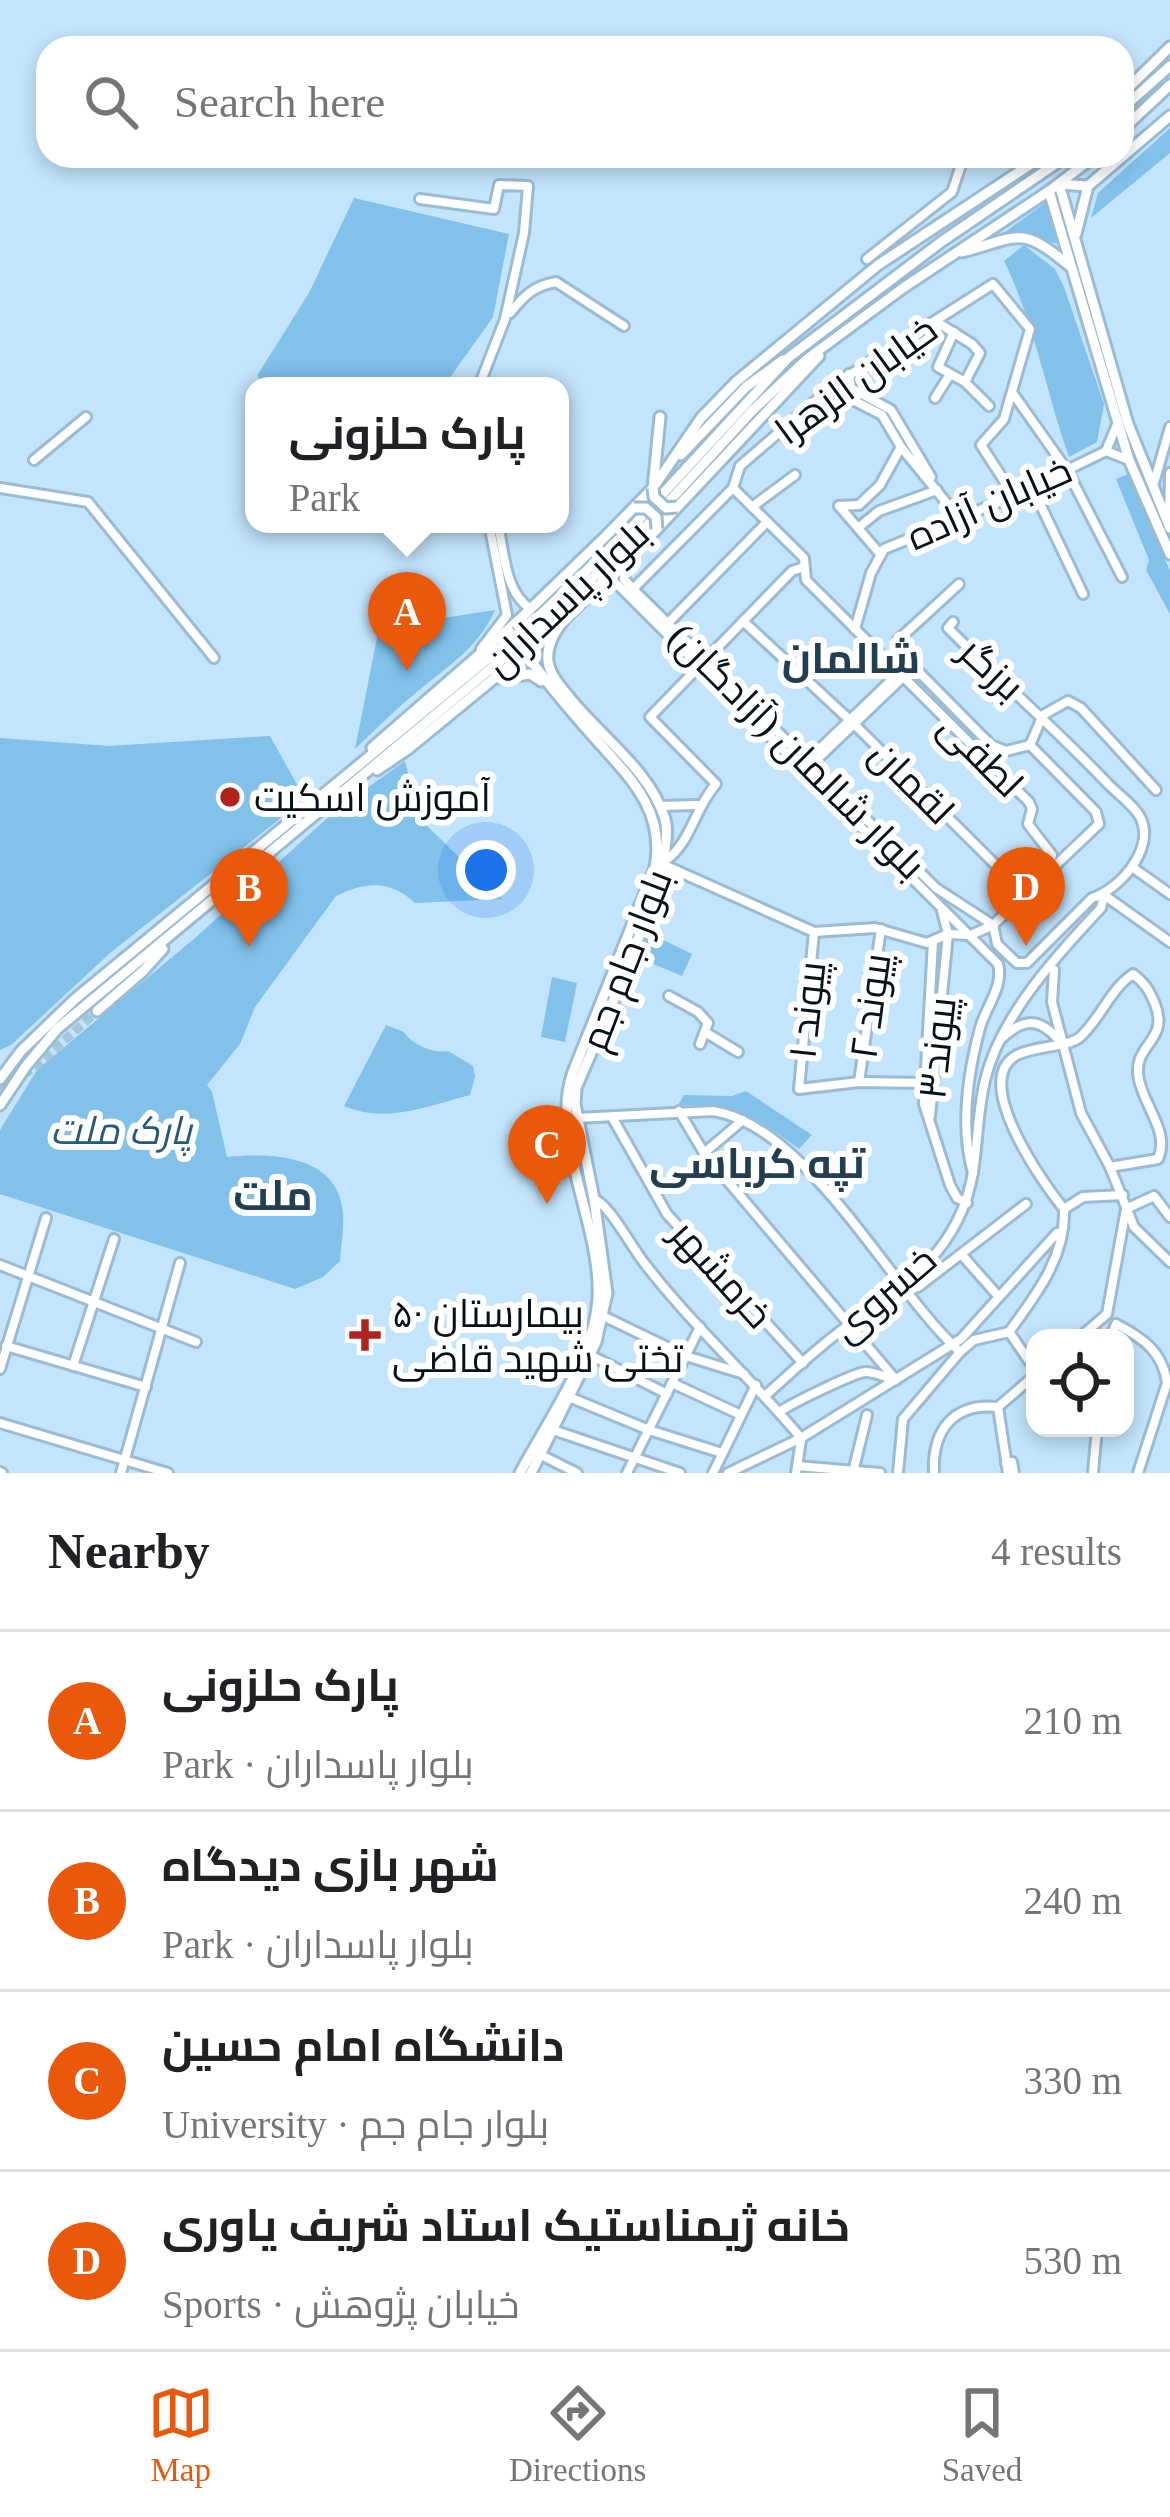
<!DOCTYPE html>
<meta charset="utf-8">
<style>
body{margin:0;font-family:"Times New Roman",Cairo,serif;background:#f6f6f6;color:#202124}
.controls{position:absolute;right:36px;bottom:36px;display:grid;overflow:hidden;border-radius:24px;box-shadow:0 6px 18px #0003}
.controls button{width:108px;height:108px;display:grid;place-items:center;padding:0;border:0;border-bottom:3px solid #e0e0e0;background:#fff;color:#202124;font:60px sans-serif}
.you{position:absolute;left:486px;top:870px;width:42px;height:42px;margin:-30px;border:9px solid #fff;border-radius:50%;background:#1a73e8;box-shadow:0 0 0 18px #1a73e833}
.badge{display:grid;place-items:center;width:78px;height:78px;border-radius:50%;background:#ea580c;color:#fff;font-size:39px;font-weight:700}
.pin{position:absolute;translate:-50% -99px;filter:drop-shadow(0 3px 6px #0008)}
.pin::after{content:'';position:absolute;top:63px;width:42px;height:36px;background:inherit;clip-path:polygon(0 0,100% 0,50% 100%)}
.popup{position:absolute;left:245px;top:377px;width:324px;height:156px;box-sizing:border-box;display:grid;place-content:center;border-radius:24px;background:#fff;filter:drop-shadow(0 3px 9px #0005);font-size:39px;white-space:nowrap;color:#757577}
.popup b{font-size:45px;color:#202124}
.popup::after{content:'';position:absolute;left:50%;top:100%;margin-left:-24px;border:24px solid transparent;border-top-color:#fff}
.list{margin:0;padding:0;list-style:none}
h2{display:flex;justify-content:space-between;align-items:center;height:156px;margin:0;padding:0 48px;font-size:51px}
h2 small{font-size:39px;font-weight:400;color:#757577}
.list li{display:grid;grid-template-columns:78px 1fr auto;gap:36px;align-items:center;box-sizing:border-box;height:180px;padding:0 48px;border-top:3px solid #e0e0e0}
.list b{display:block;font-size:45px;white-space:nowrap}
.list p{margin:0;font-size:39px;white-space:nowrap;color:#757577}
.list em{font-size:39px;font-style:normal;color:#757577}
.icon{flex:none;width:66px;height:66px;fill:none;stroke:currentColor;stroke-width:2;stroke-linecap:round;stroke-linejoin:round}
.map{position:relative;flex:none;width:1170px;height:1473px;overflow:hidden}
.search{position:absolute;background:#fff;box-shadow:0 6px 18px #0003;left:36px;right:36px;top:36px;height:132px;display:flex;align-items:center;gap:30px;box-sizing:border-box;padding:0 42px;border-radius:36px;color:#757577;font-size:45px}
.sheet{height:876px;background:#fff}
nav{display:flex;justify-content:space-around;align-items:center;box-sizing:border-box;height:168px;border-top:3px solid #e0e0e0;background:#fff;font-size:33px;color:#757577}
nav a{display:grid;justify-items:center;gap:6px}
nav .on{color:#ea580c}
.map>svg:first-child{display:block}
.green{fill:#81c1ea}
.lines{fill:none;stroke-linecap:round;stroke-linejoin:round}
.major-tunnel{stroke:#a6c4da;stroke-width:9;stroke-dasharray:9 4.5;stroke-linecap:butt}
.minor-casing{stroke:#9abbd2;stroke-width:14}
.major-casing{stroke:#9abbd2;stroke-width:15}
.minor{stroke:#fff;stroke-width:8}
.major{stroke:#fff;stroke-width:9}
.major-bridge-casing{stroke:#9abbd2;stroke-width:15;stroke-linecap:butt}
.major-bridge{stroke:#fff;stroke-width:9}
.poi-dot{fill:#b2221d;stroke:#fff;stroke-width:4.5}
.labels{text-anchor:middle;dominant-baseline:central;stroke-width:12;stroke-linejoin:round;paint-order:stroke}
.street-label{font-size:39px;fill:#06121a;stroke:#fff}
.poi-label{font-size:39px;fill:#06121a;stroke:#fff;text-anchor:start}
.park-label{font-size:39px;font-style:italic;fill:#265a79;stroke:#fff}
.neighbourhood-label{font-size:42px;font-weight:bold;fill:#213f51;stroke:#fff}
</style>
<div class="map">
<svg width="1170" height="1473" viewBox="0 0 1170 1473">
<rect width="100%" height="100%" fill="#c2e4fc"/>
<g class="green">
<path d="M1170 128V153L1091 218 1098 193Z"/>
<path d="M354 198 509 234 493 317 444 386H259L258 374 309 293Z"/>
<path d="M1048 201 1060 244 1002 234Z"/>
<path d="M1024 245 1055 269 1064 287 1104 404 1097 442 1069 457C1046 392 1035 324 1004 261Z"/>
<path d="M1128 474 1170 571V614L1146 570 1149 560 1116 479Z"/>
<path d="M495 610C479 647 448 666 418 691 396 709 376 729 355 749L379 628Z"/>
<path d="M270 736 305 799 110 953 11 1045 0 1050V738L109 746Z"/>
<path d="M405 761 419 818 502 899 415 903C391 880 366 881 336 896L255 1007 240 1044 207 1085 212 1092 227 1157C271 1153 338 1154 343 1213 344 1228 341 1246 340 1261L323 1277 295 1289 0 1194V1130L37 1070 195 938 335 811Z"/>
<path d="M649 933 692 954 682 976 639 958Z"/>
<path d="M552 977 577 983 565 1042 541 1037Z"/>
<path d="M386 1025 404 1032C411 1044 434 1054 448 1051L473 1066 475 1077 470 1095C427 1106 387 1124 344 1106Z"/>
<path d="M746 1091 812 1135 799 1149C756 1116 733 1104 678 1105L684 1095 732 1096Z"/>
</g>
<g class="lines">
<path class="major-tunnel" d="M0 1089 35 1067 97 1011"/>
<defs>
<g id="minor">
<path d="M420 199 494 209 499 185 528 186 524 233 505 319 479 386"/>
<path d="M867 259 952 192 964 156"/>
<path d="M510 313C524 296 533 286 556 282L624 326"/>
<path d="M935 321 972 344 980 353 965 382"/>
<path d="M954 332 938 367 965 382 989 406"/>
<path d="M849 374 851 388 891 410 931 477"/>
<path d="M1014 395 1067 470 1122 577"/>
<path d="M935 398 949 376"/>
<path d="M823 399 843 395 882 415 901 447 958 517"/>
<path d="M1106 451 1118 422"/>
<path d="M1106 451 1129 460"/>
<path d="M34 460 86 417"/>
<path d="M1154 483 1170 427"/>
<path d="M1032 487 1083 594"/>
<path d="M0 488 88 502 214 658"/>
<path d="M733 488 804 558 806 580 1029 802 1032 809 1028 824 1052 855 1045 876"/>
<path d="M839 506 859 505 880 485 901 447"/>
<path d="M839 506 881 555"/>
<path d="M752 507 795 475"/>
<path d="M1169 518 1170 473"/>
<path d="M498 524C504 552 505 593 531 609"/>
<path d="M858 528 879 511 937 490"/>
<path d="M625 560 624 579 633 589 936 888 993 925 997 944 1017 963H1027L1092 898C1119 890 1155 849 1141 819 1136 807 1118 794 1109 785 1057 730 1001 682 948 628L953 622"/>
<path d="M602 584 618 585 998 964C1004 987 986 1006 980 1028 968 1073 960 1128 973 1173"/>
<path d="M959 584 897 641 901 654 991 745 1006 751 1030 745"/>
<path d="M633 589 733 488 740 466 834 385 993 284 1030 329 1004 419 981 445 1014 496"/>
<path d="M743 621 854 724 1026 895"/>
<path d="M667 624 767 522"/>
<path d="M855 629 871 573 884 549 1014 496 1106 451"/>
<path d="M481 649 507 615 489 524"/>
<path d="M1030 745 1043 715 1068 701 1081 708 1156 790"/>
<path d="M805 763 899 673"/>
<path d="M810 766 903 677"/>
<path d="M660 806 698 805"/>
<path d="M665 861C691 843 694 809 716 784L650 717 792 571 804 567"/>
<path d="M664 865 814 932 875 928 927 943 948 934 969 935"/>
<path d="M1132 867 1170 894"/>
<path d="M1104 895 1170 942"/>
<path d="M814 932 799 1089 859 1082 924 1083"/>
<path d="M971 935 993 925 1099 824 1096 812 1030 745"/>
<path d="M933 942 924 1104 950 1185 957 1198 967 1203"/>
<path d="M1054 970 1052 1002 1081 1113 1110 1167 1134 1227 1170 1262"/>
<path d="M669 996 698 1012 708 1023 700 1044"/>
<path d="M705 1032 738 1052"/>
<path d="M1001 1039C1021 1020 1037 1016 1057 1038"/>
<path d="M859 1082 881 929"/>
<path d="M679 1111 704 1153 896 1380"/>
<path d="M930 1116 948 934 942 911"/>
<path d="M612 1117 667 1214 803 1363"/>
<path d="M577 1118 713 1111C808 1126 889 1287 960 1352L974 1340 1009 1332C1036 1295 1066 1257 1064 1209"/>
<path d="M704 1153 743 1120"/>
<path d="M1110 1167 1158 1159C1170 1132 1145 1108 1139 1080 1131 1043 1170 1043 1155 1004 1149 990 1145 983 1133 974 1110 989 1100 1020 1079 1038 1067 1047 1034 1046 1017 1055 970 1080 1042 1182 1064 1209L1083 1197 1123 1195"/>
<path d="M594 1199C610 1205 632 1248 645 1264 693 1326 751 1378 801 1438"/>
<path d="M961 1254 999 1297"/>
<path d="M0 1265 196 1342"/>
<path d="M906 1289 918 1287 1026 1204"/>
<path d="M603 1316 686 1356 744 1374"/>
<path d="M1010 1333 1029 1361"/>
<path d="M1079 1338 1107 1314 1126 1209 1154 1196 1170 1217"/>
<path d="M1110 1338 1116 1324C1143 1338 1163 1352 1167 1383L1138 1473"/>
<path d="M6 1346 146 1387"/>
<path d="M590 1355 667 1394"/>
<path d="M73 1366 114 1239"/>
<path d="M0 1369 46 1218"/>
<path d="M672 1383 741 1415"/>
<path d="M766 1395C793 1371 820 1345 850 1324 888 1296 926 1274 951 1232 981 1183 973 1142 983 1090 995 1022 1054 958 1101 908L1104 896"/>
<path d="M569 1397 649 1430 722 1453"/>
<path d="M998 1407 1008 1473"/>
<path d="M998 1407 1035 1375"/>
<path d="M779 1412C791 1404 855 1372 866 1372 875 1372 886 1377 894 1380"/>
<path d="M0 1423 168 1473"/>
<path d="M553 1430 680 1473"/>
<path d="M541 1455 577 1473"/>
<path d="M1006 1463 1012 1462 1014 1473"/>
<path d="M797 1466 880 1473"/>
<path d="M0 1472 2 1473"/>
<path d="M853 1472 867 1415"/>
<path d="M121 1473 180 1263"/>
<path d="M627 1473 700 1327"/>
<path d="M713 1473 756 1385"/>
<path d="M728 1473 801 1438 961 1339 1057 1233"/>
<path d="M796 1473 801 1440"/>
<path d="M898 1473 903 1419 960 1352"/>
<path d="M934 1473C932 1431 953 1402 998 1407"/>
<path d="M1093 1473 1097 1428"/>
</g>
<g id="major">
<path d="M1122 94 1170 47"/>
<path d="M1122 109 1170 66"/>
<path d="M1170 116 1088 186 1059 184 1128 424 1170 528"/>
<path d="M1122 130 1170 85"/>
<path d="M1049 191 1129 460 1170 554"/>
<path d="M1076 234 1088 186"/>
<path d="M962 252C1022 236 1020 225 1071 267"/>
<path d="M681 455 746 387 783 360"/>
<path d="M653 488 660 417"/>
<path d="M564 619 655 531 819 356"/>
<path d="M500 678 530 674 541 681"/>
<path d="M372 748 520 619 605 537 653 488 701 418 737 381 878 265 1043 156"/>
<path d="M377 770 408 749 552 631"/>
<path d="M97 1011 143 971 163 949"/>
<path d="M0 1079 21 1051 75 999 536 619 633 526 788 358 941 242 1067 156"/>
<path d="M0 1105 26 1066 57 1029 542 626 640 533 752 411 807 359 903 288 1049 191 1095 156"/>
<path d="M520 1473C547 1422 595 1356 598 1298 602 1226 549 1140 573 1072L655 868C666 809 628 776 593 736 569 709 547 683 526 654"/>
<path d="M531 1473 596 1342 607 1293 594 1199 575 1104 576 1088C597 1037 679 864 665 819 650 770 600 736 569 697 562 688 552 678 549 666 544 648 555 630 567 616"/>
</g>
</defs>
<use href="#minor" class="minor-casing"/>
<use href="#major" class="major-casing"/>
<use href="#minor" class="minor"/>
<use href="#major" class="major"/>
<defs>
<g id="major-bridge">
<path d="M653 488 654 497 666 508 677 507"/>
<path d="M634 508H646L656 517 657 529"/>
<path d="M508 630 526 654"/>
</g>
</defs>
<use href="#major-bridge" class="major-bridge-casing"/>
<use href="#major-bridge" class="major-bridge"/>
</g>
<g class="poi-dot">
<circle cx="230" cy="797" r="12"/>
<path d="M359 1317h12v12h12v12h-12v12h-12v-12h-12v-12h12z"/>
</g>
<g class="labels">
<g class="street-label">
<text transform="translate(856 380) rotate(-36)">خیابان الزهرا</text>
<text transform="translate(989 503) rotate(-24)">خیابان آزاده</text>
<text transform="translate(567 598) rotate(-43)">بلوار پاسداران</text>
<text transform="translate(992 669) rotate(43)">برزگر</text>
<text transform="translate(797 751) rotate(45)">بلوار شالمان (آزادگان)</text>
<text transform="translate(981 755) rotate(45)">لطفی</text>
<text transform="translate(912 782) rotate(45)">لقمان</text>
<text transform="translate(626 960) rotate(-69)">بلوار جام جم</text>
<text transform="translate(870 1006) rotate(-82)">پیوند ۲</text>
<text transform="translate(807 1010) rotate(-84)">پیوند ۱</text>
<text transform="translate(937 1048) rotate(-84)">پیوند۳</text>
<text transform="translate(722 1274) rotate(48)">خرمشهر</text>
<text transform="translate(884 1294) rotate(-41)">خسروی</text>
</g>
<g class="poi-label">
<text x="254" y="797">آموزش اسکیت</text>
<text x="392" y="1313">بیمارستان ۵۰<tspan x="392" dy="45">تختی شهید قاضی</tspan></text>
</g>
<g class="park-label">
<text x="121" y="1130">پارک ملت</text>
</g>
<g class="neighbourhood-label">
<text x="851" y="659">شالمان</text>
<text x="757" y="1164">تپه کرباسی</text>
<text x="273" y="1196">ملت</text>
</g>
</g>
</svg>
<div class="controls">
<button><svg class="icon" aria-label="locate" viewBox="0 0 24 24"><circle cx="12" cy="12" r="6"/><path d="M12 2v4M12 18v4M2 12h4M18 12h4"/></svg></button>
</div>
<div class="you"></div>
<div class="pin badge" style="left:407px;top:671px">A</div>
<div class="popup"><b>پارک حلزونی</b>Park</div>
<div class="pin badge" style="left:249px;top:947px">B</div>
<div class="pin badge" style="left:547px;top:1204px">C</div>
<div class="pin badge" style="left:1026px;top:946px">D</div>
<div class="search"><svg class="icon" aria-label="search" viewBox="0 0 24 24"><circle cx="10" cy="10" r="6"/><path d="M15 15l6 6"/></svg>Search here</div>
</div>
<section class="sheet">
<h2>Nearby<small>4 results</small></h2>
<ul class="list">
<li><span class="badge">A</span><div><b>پارک حلزونی</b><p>Park · بلوار پاسداران</p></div><em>210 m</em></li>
<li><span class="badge">B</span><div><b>شهر بازی دیدگاه</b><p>Park · بلوار پاسداران</p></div><em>240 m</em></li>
<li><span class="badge">C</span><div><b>دانشگاه امام حسین</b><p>University · بلوار جام جم</p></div><em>330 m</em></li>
<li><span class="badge">D</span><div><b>خانه ژیمناستیک استاد شریف یاوری</b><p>Sports · خیابان پژوهش</p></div><em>530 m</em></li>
</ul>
</section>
<nav>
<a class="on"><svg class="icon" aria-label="map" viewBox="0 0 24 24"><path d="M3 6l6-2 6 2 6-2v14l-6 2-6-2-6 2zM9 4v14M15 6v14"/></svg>Map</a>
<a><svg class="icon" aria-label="directions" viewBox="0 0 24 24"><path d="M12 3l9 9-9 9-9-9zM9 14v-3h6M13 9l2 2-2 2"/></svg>Directions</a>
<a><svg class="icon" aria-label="saved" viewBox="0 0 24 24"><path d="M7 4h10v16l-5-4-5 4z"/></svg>Saved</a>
</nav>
